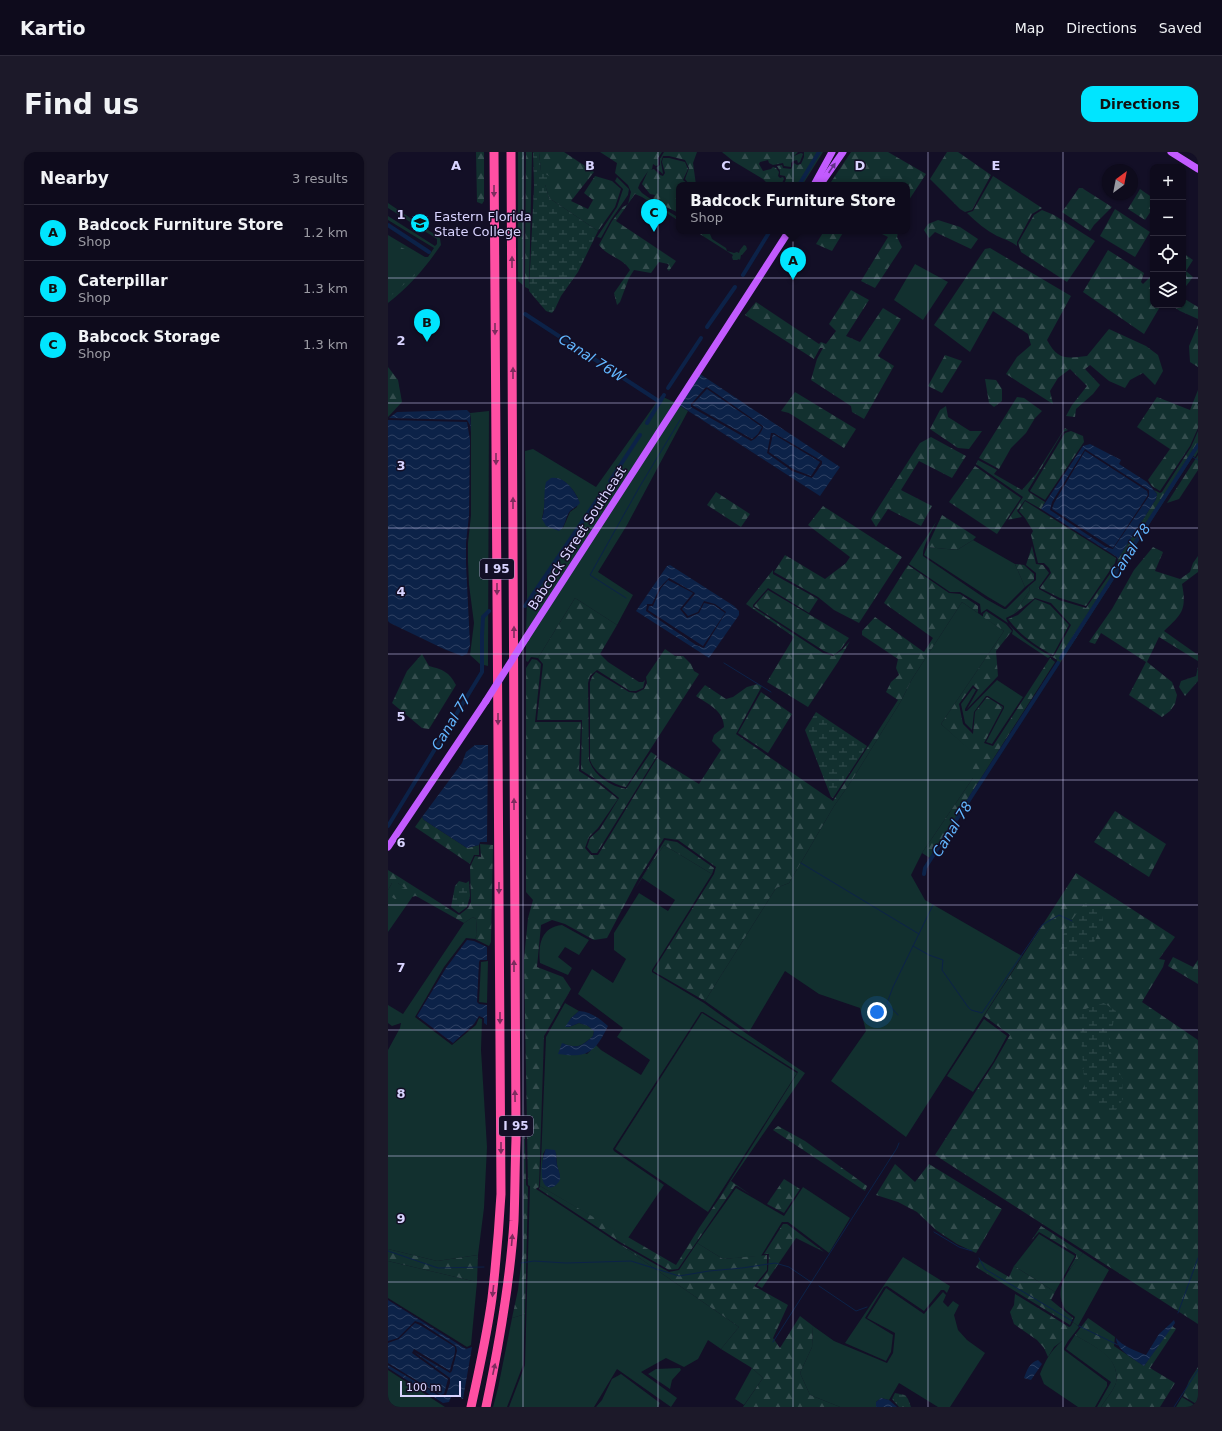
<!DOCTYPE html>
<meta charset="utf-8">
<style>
body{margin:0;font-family:"DejaVu Sans",sans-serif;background:#1c1929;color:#f1f3f6}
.controls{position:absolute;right:12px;top:12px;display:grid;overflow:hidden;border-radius:8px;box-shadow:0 1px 3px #0004}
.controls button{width:36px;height:36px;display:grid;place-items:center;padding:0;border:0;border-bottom:1px solid #2e2b3b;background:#0e0b1c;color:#f1f3f6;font:20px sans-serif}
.compass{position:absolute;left:714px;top:12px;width:36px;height:36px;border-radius:50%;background:#0e0b1c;box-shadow:0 1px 3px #0004;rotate:32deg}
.scale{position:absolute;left:12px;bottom:10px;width:61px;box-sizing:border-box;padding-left:4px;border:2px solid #d9d4ff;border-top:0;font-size:11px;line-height:14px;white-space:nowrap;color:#d9d4ff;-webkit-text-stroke:3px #130f26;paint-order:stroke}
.you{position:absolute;left:489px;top:860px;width:14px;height:14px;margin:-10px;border:3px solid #fff;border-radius:50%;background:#1a73e8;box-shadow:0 0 0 6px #1a73e833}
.badge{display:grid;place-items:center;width:26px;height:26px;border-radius:50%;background:#00e5ff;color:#111;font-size:13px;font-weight:700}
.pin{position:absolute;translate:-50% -33px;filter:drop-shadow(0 1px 2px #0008)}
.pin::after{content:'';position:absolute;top:21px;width:14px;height:12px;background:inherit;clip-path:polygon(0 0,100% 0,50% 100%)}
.popup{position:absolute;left:288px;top:30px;width:234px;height:52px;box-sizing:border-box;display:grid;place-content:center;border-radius:8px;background:#0e0b1c;filter:drop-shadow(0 1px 3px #0005);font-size:13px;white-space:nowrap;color:#9b9ba3}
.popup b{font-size:15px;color:#f1f3f6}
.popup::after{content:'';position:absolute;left:50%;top:100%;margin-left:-8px;border:8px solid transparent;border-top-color:#0e0b1c}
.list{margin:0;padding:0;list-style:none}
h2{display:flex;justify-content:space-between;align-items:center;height:52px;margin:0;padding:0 16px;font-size:17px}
h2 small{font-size:13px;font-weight:400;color:#9b9ba3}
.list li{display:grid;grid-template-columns:26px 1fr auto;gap:12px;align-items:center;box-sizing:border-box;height:56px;padding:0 16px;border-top:1px solid #2e2b3b}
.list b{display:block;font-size:15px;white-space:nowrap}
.list p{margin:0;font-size:13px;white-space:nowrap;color:#9b9ba3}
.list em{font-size:13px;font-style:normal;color:#9b9ba3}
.icon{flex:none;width:22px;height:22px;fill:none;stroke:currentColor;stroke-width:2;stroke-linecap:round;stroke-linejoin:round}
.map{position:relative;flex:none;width:810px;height:1255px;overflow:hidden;border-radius:12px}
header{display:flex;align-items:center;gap:24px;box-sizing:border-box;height:56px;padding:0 20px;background:#0e0b1c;border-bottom:1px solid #2e2b3b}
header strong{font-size:19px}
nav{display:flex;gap:22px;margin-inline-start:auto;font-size:14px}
.intro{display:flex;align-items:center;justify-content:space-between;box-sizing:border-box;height:96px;padding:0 24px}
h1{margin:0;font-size:28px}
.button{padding:10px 18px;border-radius:12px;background:#00e5ff;color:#111;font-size:14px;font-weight:700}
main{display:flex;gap:24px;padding:0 24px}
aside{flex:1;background:#0e0b1c;border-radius:12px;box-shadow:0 1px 3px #0004}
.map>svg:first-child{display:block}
.grass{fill:#12302f;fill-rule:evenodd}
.forest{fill:url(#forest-firs);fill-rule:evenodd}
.wetland{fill:url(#wetland-marsh)}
.water{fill:url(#water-waves);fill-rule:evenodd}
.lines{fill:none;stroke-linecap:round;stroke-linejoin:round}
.stream{stroke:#0c2248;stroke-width:1}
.canal{stroke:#0c2248;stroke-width:4}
.major{stroke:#c25bff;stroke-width:7}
.highway{stroke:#ff4fa3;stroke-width:9}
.major-bridge{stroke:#c25bff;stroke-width:7}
.oneway{fill:#623188}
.oneway2{fill:#7d2c5e}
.grid{fill:none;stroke:#d9d4ff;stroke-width:1;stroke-opacity:0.55}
.labels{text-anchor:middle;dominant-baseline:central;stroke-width:3;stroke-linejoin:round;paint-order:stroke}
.shield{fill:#130f26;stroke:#9e99be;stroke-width:1}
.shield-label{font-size:12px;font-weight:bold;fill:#d9d4ff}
.poi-label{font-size:13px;fill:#d9d4ff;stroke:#130f26;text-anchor:start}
.street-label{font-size:13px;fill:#d9d4ff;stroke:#130f26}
.water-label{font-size:14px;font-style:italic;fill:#62b6ff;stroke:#130f26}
.grid-label{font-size:13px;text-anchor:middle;font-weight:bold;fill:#d9d4ff;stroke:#130f26;stroke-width:3;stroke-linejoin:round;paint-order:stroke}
</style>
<header>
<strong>Kartio</strong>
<nav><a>Map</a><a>Directions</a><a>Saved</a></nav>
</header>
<div class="intro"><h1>Find us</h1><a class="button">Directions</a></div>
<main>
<aside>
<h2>Nearby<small>3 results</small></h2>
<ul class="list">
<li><span class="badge">A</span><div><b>Badcock Furniture Store</b><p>Shop</p></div><em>1.2 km</em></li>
<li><span class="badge">B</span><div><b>Caterpillar</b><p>Shop</p></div><em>1.3 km</em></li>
<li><span class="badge">C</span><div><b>Babcock Storage</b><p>Shop</p></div><em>1.3 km</em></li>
</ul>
</aside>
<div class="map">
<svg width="810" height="1255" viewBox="0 0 810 1255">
<defs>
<pattern id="forest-firs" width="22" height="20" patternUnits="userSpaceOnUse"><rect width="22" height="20" fill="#12302f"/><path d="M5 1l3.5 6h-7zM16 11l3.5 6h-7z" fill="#344d4e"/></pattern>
<pattern id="wetland-marsh" width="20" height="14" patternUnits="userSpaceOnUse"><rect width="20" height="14" fill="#12302f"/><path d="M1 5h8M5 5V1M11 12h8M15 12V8" fill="none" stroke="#344d4e"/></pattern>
<pattern id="water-waves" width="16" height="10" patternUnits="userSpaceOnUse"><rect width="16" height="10" fill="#0c2248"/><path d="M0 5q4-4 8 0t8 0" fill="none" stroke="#2f4163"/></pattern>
</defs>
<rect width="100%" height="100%" fill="#130f26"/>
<g class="grass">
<path d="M229 25 241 37 240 43 223 68 213 86 209 85 229 55 235 37 227 29Z"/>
<path d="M0 51 52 86 53 93C37 116 22 134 0 151V83L37 105H40L46 96 0 68V64L47 94 49 92V87L0 56Z"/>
<path d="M527 112 560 130 535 168 506 148Z"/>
<path d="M273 244 288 251 138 482 139 442 137 299 145 297 208 335ZM168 326C178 328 185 337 190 346L189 355 182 360 175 376 154 367 157 350 156 347Z"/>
<path d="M291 253 300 259 239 373 210 420 245 443 229 473 187 446 150 506 143 505 140 510 138 509V490Z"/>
<path d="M101 259 100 514 92 512 82 503 86 471 81 433 80 410V391L83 363V267L82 261Z"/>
<path d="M548 370C544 380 534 394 535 404L598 447 616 457H618L641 434 642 438 626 462 618 466 620 471 599 457 593 461 592 452 572 440H562L521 412Z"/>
<path d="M585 388 627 412 637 435 617 455 600 445 536 403 539 395 569 398Z"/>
<path d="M574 450 616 479 553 572 585 600V626L534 701 523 723 537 748 634 804 518 985 443 929 478 879 472 856 431 842 397 819 361 880 317 849 388 736 401 731 446 654 464 628 513 549 524 527Z"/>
<path d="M609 528 635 545 604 592 598 590 616 556V554L600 544H598L586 560 584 578 577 571 573 552 585 536 588 538 577 557V559H579Z"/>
<path d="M276 693 324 722 264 818V820L316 851 359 882 417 921 332 1045 410 920 315 860H313L225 997 226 999 276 1033 240 1086 152 1034 158 885 177 851 191 859 183 866 181 875 191 871 200 874 206 879 205 884C193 895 189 897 174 891L199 902 208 893 213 898 253 923 262 908 229 885 235 876 190 842 204 817 225 831 238 807 226 798V781L251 741 280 759 287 748 254 726ZM158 997 168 1001 169 1013 172 1025H154L155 1002Z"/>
<path d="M4 731H10L18 736 19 745 25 744 0 780V738Z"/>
<path d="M85 765 88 767 89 783 87 787 78 786 56 815 27 865 64 893 88 873 91 866 94 867 93 898 99 995 96 1056 90 1103 49 1109 0 1097V898L12 876 13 871 4 874 0 871V853L15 862 76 771Z"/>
<path d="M174 773 201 788 191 803 177 795 170 805 184 816 180 823 152 811C150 793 153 775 174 773Z"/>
<path d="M100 809 99 851 91 850 93 810Z"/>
<path d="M314 861 409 921 320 1060 227 997Z"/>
<path d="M596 867 619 884 605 910 585 940 559 924Z"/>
<path d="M142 1033 230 1091 351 1175 333 1197 320 1188 310 1207 296 1215 278 1206 253 1220 289 1246 283 1255 229 1217 206 1255H121L137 1213Z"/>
<path d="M415 1035 462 1066 441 1101 400 1070H394L373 1104 335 1107 309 1091 348 1036 396 1064Z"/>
<path d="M651 1082 687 1104 667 1140 626 1114Z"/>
<path d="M695 1101 721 1118 690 1174 685 1170 687 1165C684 1162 679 1160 677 1157 664 1136 682 1116 695 1101Z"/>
<path d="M515 1105 562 1134 559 1141 556 1138H553L536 1159 499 1134 496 1135 477 1166 505 1183 503 1200 498 1209 457 1191Z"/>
<path d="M0 1109 89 1130 83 1193 79 1195 0 1146Z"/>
<path d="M498 1136 536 1162 555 1140 558 1143 555 1150 560 1155 565 1149 571 1153 566 1163 570 1178 579 1188 597 1201 562 1255H550L511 1231 501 1248 493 1246 488 1250V1255H452L422 1243 412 1221 424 1195 425 1174 446 1189 499 1211 505 1201 507 1181 479 1166Z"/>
<path d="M137 1162 135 1213 119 1255H105L110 1236 124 1166Z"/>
<path d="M687 1183C705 1194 733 1204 728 1231 726 1237 717 1249 713 1255H709L723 1230 678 1197Z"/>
<path d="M674 1189H680L676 1196V1198L719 1230V1234L707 1255H690L656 1232 652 1222C657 1209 663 1198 674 1189Z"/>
<path d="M292 1216 293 1218 284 1228 282 1237 260 1222 268 1217Z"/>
<path d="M364 1216 375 1226 356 1253 347 1247Z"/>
<path d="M0 1218 54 1253 57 1255H0Z"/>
<path d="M233 1222 272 1251 270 1255H208L214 1248 224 1227Z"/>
<path d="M794 1245 810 1255H788Z"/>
</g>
<g class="forest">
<path d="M88 0H96V49L94 52 89 50Z"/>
<path d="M130 0H136L135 133 130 129Z"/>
<path d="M138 0H144L141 137 137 135Z"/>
<path d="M151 0H176L206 20 183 49 200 57 205 48 196 41 207 24 224 29 233 37 227 55 210 79 161 46 153 19Z"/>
<path d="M212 0H274L270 6V13L268 14 265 12 264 17 262 18 266 17 272 23 275 24 277 21 274 10 275 6H281L297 10 300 17 295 28 301 33H291V61L265 49 273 55 291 66V69L254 45 247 42 228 69 288 109 281 119 279 117 281 113 280 112 271 110 263 121 246 118 241 126 232 150 229 153 226 141 242 118C236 107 219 104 211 93L224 69 235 55 240 52 243 40 240 33 227 21 229 11ZM260 19 254 32 262 42 267 43 264 48 254 41 250 36 252 31Z"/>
<path d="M276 0H309L305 11 308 33H302L297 27 301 16 297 8 281 4H275L273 10 275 22 268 16 272 13V7Z"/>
<path d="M334 0H410L406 4 413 1 415 2 412 10 410 11 409 8 405 9 403 11V15L396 14 395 11 385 13 381 11 380 8 372 10 371 12 375 19 383 17 385 15 388 16 391 20 390 24 392 26 395 25 396 27 394 31 396 33H381L375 27 345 9Z"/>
<path d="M416 0H435L415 32 407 30 405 33H398L397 30 398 27 397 24 392 23V19L389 14 394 13 395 16 403 17 406 11 409 13 413 12 416 5Z"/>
<path d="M463 0H500L538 22 519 51V33H441Z"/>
<path d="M559 0H570L603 23 584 58 577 60 572 57 542 27Z"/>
<path d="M605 24 654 56 644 62 629 90V94C623 89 616 87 609 84 598 78 588 70 579 61L585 59Z"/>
<path d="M691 36H694L724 55 706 73 702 79 674 60Z"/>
<path d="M752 37 765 46V56L757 68 740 57Z"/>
<path d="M727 57 762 80 747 105 712 84Z"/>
<path d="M654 58 666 63 707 89 679 130 633 100 630 91 646 63Z"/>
<path d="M550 68 572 75 590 87 583 97 547 80 541 86 536 78 540 72Z"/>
<path d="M307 79 314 82H322L324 87 338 96 339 99 346 101 349 100 351 101 352 98 356 93 358 94 359 97 354 103H353L352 108 351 107 349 108H345L344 105 345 103Z"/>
<path d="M436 79H456L444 99 428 92Z"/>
<path d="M488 79H510L509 85 514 95 487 136 473 129 500 85Z"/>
<path d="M0 89 23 100 18 106 0 93Z"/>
<path d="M602 96 683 144 659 188C670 209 679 206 699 204L721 177 758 194 770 203 775 219 767 233 755 221 742 228 737 236 721 229 702 213 697 217 712 233 705 242 688 257 687 265 678 264 684 253 699 234 682 217 670 226 662 239 665 252 618 222 629 205 643 193 640 182 605 159 582 200 546 173 597 97Z"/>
<path d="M720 98 756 121 753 130 755 132 762 125 765 127V153H773L756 182 695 140Z"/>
<path d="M795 101 805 108 798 119 805 125 795 138Z"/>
<path d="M23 119 27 123 0 146V137Z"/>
<path d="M463 138 481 148 458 184 472 190 495 156 513 167 490 204 506 214 476 267 464 260 463 254 423 228 429 207 435 196H432L426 207 357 163 368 150 431 192 433 190 438 192 448 179 441 172Z"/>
<path d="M795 146 810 155V167L792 159 783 153H795Z"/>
<path d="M810 173V215L802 210 801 194Z"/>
<path d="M557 203 574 209 554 241 540 234Z"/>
<path d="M0 215 10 228 14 250 0 265Z"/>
<path d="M597 227 608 228 614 237V249L606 255 601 251Z"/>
<path d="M810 238V276L802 294 772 339 764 334 760 328 782 297 749 275 769 245 802 258Z"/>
<path d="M407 240 468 277 456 296 401 261 393 259Z"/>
<path d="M629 245 636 246 654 259 647 266 638 281 623 296 611 317 591 306Z"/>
<path d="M558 254 560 265 582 279H594L581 297 570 296 542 277 552 258Z"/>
<path d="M677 276 680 278 675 280 640 338 641 340 657 350 653 357 637 348 629 359 634 365 620 368 635 345 588 312 590 308 609 318 606 322 634 338 648 322Z"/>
<path d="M683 279 695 284 696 290 657 348 642 339 677 281Z"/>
<path d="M810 279V300L807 305 805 304 672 511H669V508L663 504 660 506 624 482 625 478 620 471C631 485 648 496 664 505L666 504 683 473 663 451 647 446 626 462 642 438 641 434 648 428V421L638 413 644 394 648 412 655 413 661 421 651 435V437L671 448 698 456 729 412 730 407 768 347 769 342 766 338 772 341 774 340 803 295Z"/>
<path d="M543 285 578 304 564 326 531 309 513 338 544 354 533 374 500 357 488 375 483 367 532 291Z"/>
<path d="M810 303V318L791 347 779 351Z"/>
<path d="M587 314 633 346 609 382 561 350Z"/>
<path d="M328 340 362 362 353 375 319 353Z"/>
<path d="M637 349 728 406 727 411 698 454 672 446 652 436 663 421 661 416 656 411H650L643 383 645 379 637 366 631 359Z"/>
<path d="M435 354 514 405 471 471 446 458 430 445 386 420 397 403 437 427 458 411 462 405 420 373Z"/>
<path d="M554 363 588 385 585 388 569 398 539 395Z"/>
<path d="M765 395 775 400 767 419 792 427 802 420 805 411 810 404V420L794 432C799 458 794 462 776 479L810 503V509L771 485 759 510 784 530 789 543 787 552 782 559 774 565 741 543 758 510 713 481 707 492 701 490 724 457 746 418Z"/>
<path d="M627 412 636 413 646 422V428L637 435Z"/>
<path d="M520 413 561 441 572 442 590 454V461L574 450 524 527 513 549 464 628 446 654 401 731 388 736 317 849 265 819 326 722 328 715 290 688 276 686 249 729 219 786 206 788 177 772 164 768 153 773 149 815 175 825 183 837 156 884 151 1035 147 1037 140 1033 136 807 140 766 145 748 138 740V516L144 507 149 508 153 512 147 570H193L191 619 211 632 230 647 210 676 201 685 197 696 203 703H210L269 606 311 632 333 598 324 589 326 583 336 575C336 559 320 552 308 544L317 533 338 547 345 545 359 535 370 532 374 534 348 582 445 649 510 548 498 540 503 530 511 523 508 516 510 507 474 483V479L487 465 536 500 545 486 496 451Z"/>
<path d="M385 418V422L430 447 421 461 380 436 365 453V455L435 501 445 504 454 498 462 489 450 510 420 555 379 530 406 485 358 452Z"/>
<path d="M380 438 461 486 453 497 446 503 436 499 366 454Z"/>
<path d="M187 446 229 473 212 502 220 510 251 530H255L257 528 255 536 248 539H242L209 518 202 524 200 531 201 608C206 624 222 634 238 637L263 600 269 604 209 701H204L199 695 202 686 212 677 231 646 212 630 193 618 194 568H149L155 512 150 506Z"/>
<path d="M647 447 662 453 681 473 665 503C648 494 631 482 620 467L630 463Z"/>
<path d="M598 459 618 472 624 479 608 499 610 524 579 557 590 538 585 533 571 552 575 572 585 582 587 560 599 545 615 555 596 591 605 594 662 506 667 510 542 706 534 701 585 626 584 600 553 572 616 479 595 465V462Z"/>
<path d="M277 497 287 504H295L303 512 306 519 311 522 238 635C224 632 207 622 202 608V530L204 525 208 520 241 540 248 541 256 537 259 531 258 525Z"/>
<path d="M34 502 41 514C56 518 61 520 68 533L41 577 34 576 4 551 19 519Z"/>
<path d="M810 515V529L797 544 791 535 793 529 808 524Z"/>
<path d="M373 540 404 562 380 601 350 581Z"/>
<path d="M727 659 778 692 761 725 706 690Z"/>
<path d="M34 665 36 668 79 696 91 693V703H86L82 712 27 675Z"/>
<path d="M277 688 289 690 326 716 324 722 276 693 247 737Z"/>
<path d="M92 692 105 693 103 790 101 794 87 787 89 783 88 767 85 765 76 771 28 744 8 748 4 745 9 738 17 736 10 731H4L0 738V718L71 763 80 756 83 750 82 715 87 704 93 705Z"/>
<path d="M688 721 787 785 771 807 777 808 775 815 754 850 810 888V1172L547 1003 606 911 622 883 596 864Z"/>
<path d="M785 805 805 815 810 808V832L780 814Z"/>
<path d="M136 951 138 1033 140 1035 137 1162 124 1166 130 1138 135 1097Z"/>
<path d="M390 974 417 989 479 1034 477 1039 385 978Z"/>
<path d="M507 1012 527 1030 541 1012 614 1057 588 1101 569 1092 548 1078 529 1060 510 1050 488 1043Z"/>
<path d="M396 1027 412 1037 396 1061 379 1052Z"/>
<path d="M343 1029 363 1043 349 1034H347L290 1117 281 1118 232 1090 151 1037 152 1034 288 1113 311 1076Z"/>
<path d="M395 1072H399L436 1100 408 1086 374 1136 369 1133 380 1119 381 1102H376Z"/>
<path d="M653 1074 695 1101 680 1119 688 1105V1102L651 1080 643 1089Z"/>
<path d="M230 1091 281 1120 291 1118 309 1091 335 1107 379 1103V1118L366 1134 400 1153 385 1186 392 1196 412 1164 425 1174 424 1195 412 1221 422 1243 452 1255H355L375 1226 364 1216 333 1197 351 1175Z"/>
<path d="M0 1097 49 1109 90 1103 89 1130 0 1109Z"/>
<path d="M592 1108 621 1125 626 1114 667 1140 663 1148 685 1166 682 1173 588 1115Z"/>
<path d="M627 1142 681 1175 683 1174 685 1170 691 1175 680 1189H674L666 1195 660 1205 656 1196 649 1188 626 1172 622 1160 626 1153Z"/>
<path d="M700 1166 727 1185 726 1194 756 1214 784 1174 788 1177 762 1216 787 1231 772 1255H713C717 1249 726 1237 728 1231 733 1205 705 1194 687 1183Z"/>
<path d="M810 1215V1253L795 1244 801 1229Z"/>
</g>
<g class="wetland">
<path d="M145 0H151L153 19 164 26 157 32 161 46 210 79 190 120 173 144 167 157 164 161 158 159 141 139 146 34Z"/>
<path d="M428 560 479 594 445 646 443 645 417 578Z"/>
<path d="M71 729 78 731 81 729V730L82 744 79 755 71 761 63 755 67 734Z"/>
<path d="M702 751 713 758 715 769 712 777 701 802 692 809 675 805C675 800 673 793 674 788 676 777 689 761 696 752Z"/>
<path d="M716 851 728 859 720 894 734 926 735 947 723 966 706 951 697 939 691 859Z"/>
<path d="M507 1241 517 1243 520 1247 523 1255H511L504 1247Z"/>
</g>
<g class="water">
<path d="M312 222 452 315 432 344 291 253ZM319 235 375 274C375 280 368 287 363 289L303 255V252L317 236ZM383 281H386L434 309V312L424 326 404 319 379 301Z"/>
<path d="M319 237 374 275 370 282 364 287 304 253Z"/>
<path d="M79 258 82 261 83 281 82 273 79 268 1 266 9 260Z"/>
<path d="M0 268 79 270 82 288 81 363 78 391V411L82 493 79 502 74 504 56 497 2 471 0 469Z"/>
<path d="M385 282 432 310 423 324 405 317 381 300Z"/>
<path d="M702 292 733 308 731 312 759 330 769 342 768 347 730 407 729 405 653 357 695 294ZM697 297 761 338V344L725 397 718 395 662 358 664 350Z"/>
<path d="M697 299 759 339 760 343 725 396 664 357 666 351Z"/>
<path d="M163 326C177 324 187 339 192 351 189 355 185 356 182 359 177 365 178 375 171 379L158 374 154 367C158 354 155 342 158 330Z"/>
<path d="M282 413 346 454 351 459V463L321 506 248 459 279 414ZM281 426 307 441 306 443 294 457 300 464 310 460 316 449 327 452 338 460 316 496 308 493 258 459 259 452H264L272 435Z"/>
<path d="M280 428 305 441 292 457 299 466 311 461 316 451 326 453 337 461 315 494 260 458 261 454H265L273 436Z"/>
<path d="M87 593H100L99 690H92L91 693 79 696 36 668 34 665 74 611 78 600Z"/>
<path d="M79 788 86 789 99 795V808H92L91 810 89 850 91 852 99 853V873L96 871V866L91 864 86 872 65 891 29 864 58 816Z"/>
<path d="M191 859C203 860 211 866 220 874L219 876C206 902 198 906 170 902L174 891C189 897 193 895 205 884L206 879 200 874 191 871 181 875H177L183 866Z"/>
<path d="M158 997 167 998C169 1003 168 1008 169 1013 170 1017 172 1021 172 1025 173 1028 170 1031 168 1033 166 1035 163 1036 160 1035 150 1032 154 1004 158 997Z"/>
<path d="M0 1148 78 1197 84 1195 75 1247 73 1246 72 1244 67 1243 63 1245 61 1250 55 1251 0 1216V1213L53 1245 58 1243 62 1231V1226L26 1200 62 1221 64 1219 69 1199 68 1194 33 1171 27 1169 10 1186 0 1189Z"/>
<path d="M786 1168 787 1171 756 1214C746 1207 729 1199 728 1186 734 1194 748 1199 758 1203L771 1182 781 1173Z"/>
<path d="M27 1171 32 1173 67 1195C68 1203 63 1211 62 1219L26 1197 24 1201 60 1227 56 1242 53 1243 49 1241 0 1211V1191L11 1187Z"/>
<path d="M650 1208 654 1212 643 1228 636 1226C639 1218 641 1211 650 1208Z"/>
<path d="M493 1246 501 1248 509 1255H488V1250Z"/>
</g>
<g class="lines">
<g class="stream">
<path d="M803 304 810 308"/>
<path d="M238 446 202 423 252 334 292 268"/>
<path d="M336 511 383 540"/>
<path d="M413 711 531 782"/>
<path d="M525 794 541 803 555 808 554 818 580 855 583 858 594 861 654 773 671 763 684 769"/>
<path d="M510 863 499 851 505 835 545 753"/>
<path d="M546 1080 571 1095 584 1099"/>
<path d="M0 1099 50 1116 96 1115"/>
<path d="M591 1106 597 1117 684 1169"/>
<path d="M133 1111 146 1109 178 1111 243 1109 291 1124 321 1119 354 1116 387 1111 401 1115 423 1130"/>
<path d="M431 1134 468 1159 479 1155"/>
<path d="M790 1161 810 1106"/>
<path d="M691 1174 730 1193"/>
<path d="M385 1190 509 996 511 991"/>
<path d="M786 1255 810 1218"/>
</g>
<g class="canal">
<path d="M411 33 431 0"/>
<path d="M0 73 41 100"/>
<path d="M355 123 382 79"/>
<path d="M137 162 272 250"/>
<path d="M319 175 347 135"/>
<path d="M280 236 313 186"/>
<path d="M259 271 276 243"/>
<path d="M222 329 252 283"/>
<path d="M137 454 213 342"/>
<path d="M673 506 810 293"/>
<path d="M0 674 94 520V483L95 465 101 459"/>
<path d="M536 722 537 716 670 511"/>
</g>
<g class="major">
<path d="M783 0 810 17"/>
<path d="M426 33 444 0"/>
<path d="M432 33 455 0"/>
<path d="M138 486 401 79"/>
<path d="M0 695 98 549"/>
</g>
<g class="highway">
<path d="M83 1255C91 1219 99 1183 104 1146 108 1111 111 1076 113 1042L106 0"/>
<path d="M98 1255C111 1193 122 1132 126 1069 127 1042 127 1014 128 987L123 0"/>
</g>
<path class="major-bridge" d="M98 549 138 486"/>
</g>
<defs><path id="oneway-solid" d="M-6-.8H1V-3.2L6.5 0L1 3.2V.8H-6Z"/></defs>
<use class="oneway" href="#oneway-solid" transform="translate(444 16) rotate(-56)"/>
<g class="oneway2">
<use href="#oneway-solid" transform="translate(106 39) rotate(90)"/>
<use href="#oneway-solid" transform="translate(124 110) rotate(-90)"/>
<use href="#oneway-solid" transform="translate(107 177) rotate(90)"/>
<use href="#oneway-solid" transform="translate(125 221) rotate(-90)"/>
<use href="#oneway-solid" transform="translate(108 307) rotate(90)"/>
<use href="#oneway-solid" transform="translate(125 351) rotate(-90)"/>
<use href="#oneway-solid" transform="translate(109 437) rotate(90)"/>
<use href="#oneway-solid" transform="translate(126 480) rotate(-90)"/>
<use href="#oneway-solid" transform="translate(110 567) rotate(90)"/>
<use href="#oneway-solid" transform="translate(126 652) rotate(-90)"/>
<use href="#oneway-solid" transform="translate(111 736) rotate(90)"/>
<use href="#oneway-solid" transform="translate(126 814) rotate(-90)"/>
<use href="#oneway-solid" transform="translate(112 866) rotate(90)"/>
<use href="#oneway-solid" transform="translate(127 944) rotate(-91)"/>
<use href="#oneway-solid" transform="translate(113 996) rotate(90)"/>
<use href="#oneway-solid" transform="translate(124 1088) rotate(-85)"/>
<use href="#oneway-solid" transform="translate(105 1139) rotate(96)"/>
<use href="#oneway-solid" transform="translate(106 1217) rotate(-78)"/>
</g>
<path class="grid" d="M135 0V1255M270 0V1255M405 0V1255M540 0V1255M675 0V1255M0 126H765M795 126H810M0 251H810M0 376H810M0 502H810M0 628H810M0 753H810M0 878H810M0 1004H810M0 1130H810"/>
<defs>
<symbol id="university-disc" viewBox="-11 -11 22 22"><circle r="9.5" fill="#00e5ff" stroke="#130f26"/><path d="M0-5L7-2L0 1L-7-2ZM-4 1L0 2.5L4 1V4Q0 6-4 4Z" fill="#111"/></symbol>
</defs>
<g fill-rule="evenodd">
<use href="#university-disc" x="21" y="60" width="22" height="22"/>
</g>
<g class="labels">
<g class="shield">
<rect x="92" y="407" width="34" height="20" rx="3"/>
<rect x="111" y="964" width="34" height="20" rx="3"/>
</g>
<g class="shield-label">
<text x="109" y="417">I 95</text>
<text x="128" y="974">I 95</text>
</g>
<g class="poi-label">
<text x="46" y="64">Eastern Florida<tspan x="46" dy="15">State College</tspan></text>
</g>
<g class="street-label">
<text transform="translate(189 386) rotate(-57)">Babcock Street Southeast</text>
</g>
<g class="water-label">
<text transform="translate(204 206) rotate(33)">Canal 76W</text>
<text transform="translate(742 399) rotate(-57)">Canal 78</text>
<text transform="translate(63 570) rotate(-59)">Canal 77</text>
<text transform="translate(564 677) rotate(-58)">Canal 78</text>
</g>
</g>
<g class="grid-label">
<text x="68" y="18">A</text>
<text x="202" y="18">B</text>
<text x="338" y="18">C</text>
<text x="472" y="18">D</text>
<text x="608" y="18">E</text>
<text x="13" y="67">1</text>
<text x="13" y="193">2</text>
<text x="13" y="318">3</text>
<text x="13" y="444">4</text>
<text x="13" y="569">5</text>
<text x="13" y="695">6</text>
<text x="13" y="820">7</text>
<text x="13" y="946">8</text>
<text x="13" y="1071">9</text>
</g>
</svg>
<div class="controls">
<button>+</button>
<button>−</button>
<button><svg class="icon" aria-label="locate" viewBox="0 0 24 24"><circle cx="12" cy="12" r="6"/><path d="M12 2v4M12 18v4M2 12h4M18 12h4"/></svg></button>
<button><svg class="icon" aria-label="layers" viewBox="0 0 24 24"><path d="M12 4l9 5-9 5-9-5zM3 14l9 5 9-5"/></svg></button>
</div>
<svg class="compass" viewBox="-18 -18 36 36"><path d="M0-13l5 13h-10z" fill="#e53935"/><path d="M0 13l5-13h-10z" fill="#9b9ba3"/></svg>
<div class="scale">100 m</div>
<div class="you"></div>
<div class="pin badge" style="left:405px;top:128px">A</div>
<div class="popup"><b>Badcock Furniture Store</b>Shop</div>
<div class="pin badge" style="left:39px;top:190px">B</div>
<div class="pin badge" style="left:266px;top:80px">C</div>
</div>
</main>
